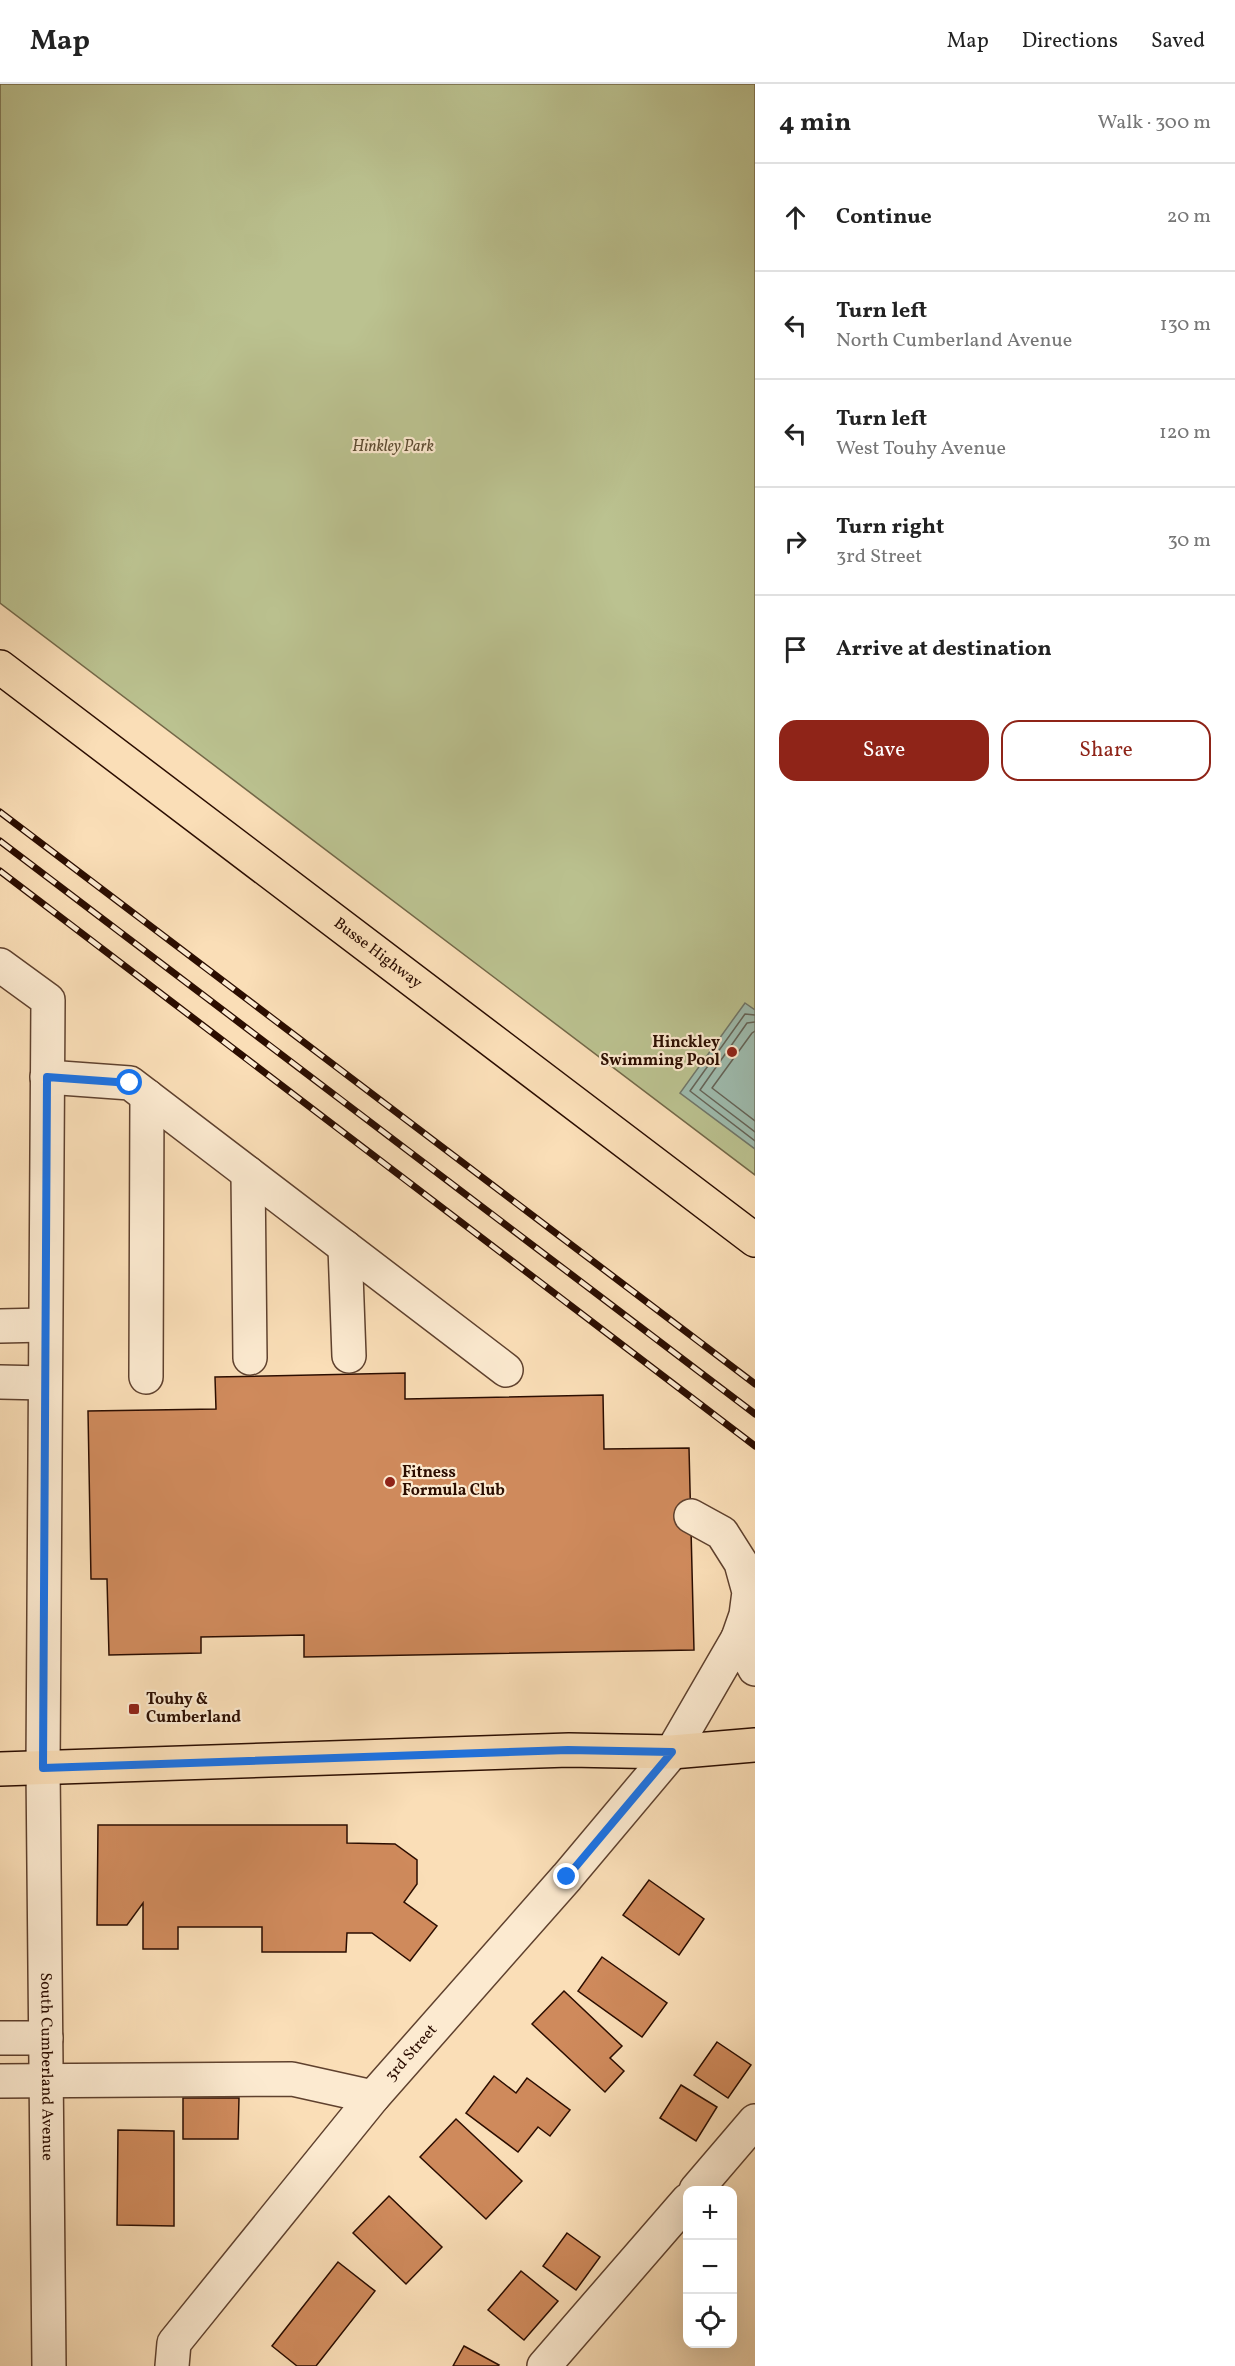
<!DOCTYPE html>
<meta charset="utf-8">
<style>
body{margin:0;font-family:Vollkorn,serif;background:#f2f2f2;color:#222}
.controls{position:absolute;right:18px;bottom:18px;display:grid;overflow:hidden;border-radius:12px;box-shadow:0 6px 24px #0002}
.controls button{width:54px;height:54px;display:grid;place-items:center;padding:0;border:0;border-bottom:2px solid #e0e0e0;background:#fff;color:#222;font:30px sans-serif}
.stop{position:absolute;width:18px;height:18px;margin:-14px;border:4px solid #1a73e8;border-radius:50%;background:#fff}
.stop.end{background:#1a73e8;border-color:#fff;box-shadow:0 2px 6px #0008}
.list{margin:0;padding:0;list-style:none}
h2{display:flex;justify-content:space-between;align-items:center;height:78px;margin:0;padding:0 24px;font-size:26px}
h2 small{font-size:20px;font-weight:400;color:#767676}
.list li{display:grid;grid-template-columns:39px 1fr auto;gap:18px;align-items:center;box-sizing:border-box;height:108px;padding:0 24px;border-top:2px solid #e0e0e0}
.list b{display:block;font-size:22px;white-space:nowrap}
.list p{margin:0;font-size:20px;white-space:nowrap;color:#767676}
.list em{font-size:20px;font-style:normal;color:#767676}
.actions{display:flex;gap:12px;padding:18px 24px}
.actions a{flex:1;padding:14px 0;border:2px solid #8f2418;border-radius:18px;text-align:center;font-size:21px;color:#8f2418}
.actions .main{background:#8f2418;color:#fff}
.icon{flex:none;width:33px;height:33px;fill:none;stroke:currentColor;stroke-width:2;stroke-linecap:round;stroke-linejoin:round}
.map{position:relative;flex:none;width:755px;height:2282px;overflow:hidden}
header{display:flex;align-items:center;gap:36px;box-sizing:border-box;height:84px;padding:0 30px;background:#fff;border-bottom:2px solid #e0e0e0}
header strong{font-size:28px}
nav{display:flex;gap:33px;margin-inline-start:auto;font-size:21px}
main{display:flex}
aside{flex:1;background:#fff}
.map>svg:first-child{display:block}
.green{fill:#bbc290;stroke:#736848;stroke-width:1.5}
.water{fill:#9ebcaf;stroke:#707669;stroke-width:1.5}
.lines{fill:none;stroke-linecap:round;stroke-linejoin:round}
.shore{stroke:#646458;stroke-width:1.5}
.building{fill:#cf8a5c;stroke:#2b0d00;stroke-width:1.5}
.minor-casing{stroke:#5f412e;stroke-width:36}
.major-casing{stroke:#2b0d00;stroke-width:36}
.minor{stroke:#fcead0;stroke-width:33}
.major{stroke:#fadeb7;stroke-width:33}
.rail-casing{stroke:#2b0d00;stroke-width:7}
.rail{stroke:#fcead0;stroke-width:4.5;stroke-dasharray:14;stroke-linecap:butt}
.route{stroke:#1a73e8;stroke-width:8}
.poi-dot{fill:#8f2418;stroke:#fcead0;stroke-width:2}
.labels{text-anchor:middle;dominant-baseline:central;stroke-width:4.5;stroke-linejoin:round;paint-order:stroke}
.park-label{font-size:16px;font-style:italic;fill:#5d4c32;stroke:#fcead0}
.street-label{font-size:16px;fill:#2b0d00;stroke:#fcead0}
.poi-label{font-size:16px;font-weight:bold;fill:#2b0d00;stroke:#fcead0;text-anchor:start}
</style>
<header>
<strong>Map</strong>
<nav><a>Map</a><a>Directions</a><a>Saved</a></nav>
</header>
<main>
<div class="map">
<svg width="755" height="2282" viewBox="0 0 755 2282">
<rect width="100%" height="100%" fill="#fadeb7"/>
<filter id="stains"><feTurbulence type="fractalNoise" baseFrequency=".00333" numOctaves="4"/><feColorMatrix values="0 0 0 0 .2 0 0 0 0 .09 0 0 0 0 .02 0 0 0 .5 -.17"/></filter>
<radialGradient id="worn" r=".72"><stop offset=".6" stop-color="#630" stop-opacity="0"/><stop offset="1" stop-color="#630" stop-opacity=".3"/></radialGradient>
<path class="green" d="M0 0H755V1091L0 519Z"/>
<path class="water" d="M745 919 755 926V1065L680 1009Z"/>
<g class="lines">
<g class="shore">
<path d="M755 931 745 930 690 1007 755 1057"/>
<path d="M755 938 747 939 700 1006 755 1048"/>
<path d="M755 947 752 949 712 1004 755 1037"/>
</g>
</g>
<g class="building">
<path d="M405 1289V1315L603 1311 604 1365 689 1364 694 1566 304 1573V1551L201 1553V1569L109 1571 107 1495H91L88 1327 216 1325 215 1293Z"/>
<path d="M98 1741H347V1759L395 1760 417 1776V1800L404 1818 437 1842 410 1877 372 1849H347L346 1868H262V1843H178V1865H143V1819L127 1841H97Z"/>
<path d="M649 1796 704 1835 679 1871 623 1831Z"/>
<path d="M602 1873 667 1919 642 1953 578 1907Z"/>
<path d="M564 1907 622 1962 610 1974 624 1987 605 2008 532 1940Z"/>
<path d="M717 1958 751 1981 728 2014 694 1991Z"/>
<path d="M494 1992 516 2009 527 1994 570 2026 550 2052 538 2043 518 2068 466 2029Z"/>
<path d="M681 2001 717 2023 696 2057 660 2034Z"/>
<path d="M183 2014H239L238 2055H183Z"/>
<path d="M456 2035 522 2097 486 2135 420 2073Z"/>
<path d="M118 2046 174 2047V2142L117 2141Z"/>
<path d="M389 2112 442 2163 406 2200 353 2149Z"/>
<path d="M567 2149 600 2173 576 2206 543 2182Z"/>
<path d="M338 2178 375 2207 316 2282H297L272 2262Z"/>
<path d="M521 2187 558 2217 524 2256 488 2226Z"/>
<path d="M464 2262 499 2281 498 2282H453Z"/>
</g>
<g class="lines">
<defs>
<g id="minor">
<path id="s1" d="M0 881 48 916 43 1684 49 2282"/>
<path d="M47 993 130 999 506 1286"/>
<path d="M248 1089 250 1274"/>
<path d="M345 1163 349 1272"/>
<path d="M0 1242 45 1241"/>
<path d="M146 1293 147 1012"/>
<path d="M0 1298 45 1299"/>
<path d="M691 1432 722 1449 741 1479 749 1508 746 1531 738 1554"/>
<path d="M0 1954H46"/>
<path d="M0 1997 292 1995 373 2013"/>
<path d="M696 2106 755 2037"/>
<path id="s2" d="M172 2282 174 2259 373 2013 567 1793 672 1668 738 1554 755 1585"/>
<path d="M544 2282 688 2116"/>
</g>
<g id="major">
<path id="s3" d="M0 583 755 1156"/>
<path d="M0 1685 569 1666 672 1668 755 1661"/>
</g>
</defs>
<use href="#minor" class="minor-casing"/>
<use href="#major" class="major-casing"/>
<use href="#minor" class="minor"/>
<use href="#major" class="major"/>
<defs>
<g id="rail">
<path d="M0 728 755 1300"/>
<path d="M0 757 755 1330"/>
<path d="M0 787 755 1362"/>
</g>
</defs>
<use href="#rail" class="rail-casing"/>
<use href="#rail" class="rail"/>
</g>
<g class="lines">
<path class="route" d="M130 999 47 993 43 1684 568 1666 672 1668 567 1793"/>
</g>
<g class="poi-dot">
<circle cx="732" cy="968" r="6"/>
<circle cx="390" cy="1398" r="6"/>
<rect x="128" y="1619" width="12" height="12" rx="3"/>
</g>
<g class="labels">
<g class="park-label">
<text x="393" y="363">Hinkley Park</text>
</g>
<g class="street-label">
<text stroke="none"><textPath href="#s3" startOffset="474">Busse Highway</textPath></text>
<text stroke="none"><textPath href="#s2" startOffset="398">3rd Street</textPath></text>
<text stroke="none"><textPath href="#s1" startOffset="1126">South Cumberland Avenue</textPath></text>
</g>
<g class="poi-label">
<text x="720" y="959" text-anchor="end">Hinckley<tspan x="720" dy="18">Swimming Pool</tspan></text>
<text x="402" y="1389">Fitness<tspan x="402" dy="18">Formula Club</tspan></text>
<text x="146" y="1616">Touhy &amp;<tspan x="146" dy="18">Cumberland</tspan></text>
</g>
</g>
<rect width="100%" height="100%" filter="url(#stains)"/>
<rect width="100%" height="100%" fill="url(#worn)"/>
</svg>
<div class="controls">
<button>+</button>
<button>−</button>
<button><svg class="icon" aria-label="locate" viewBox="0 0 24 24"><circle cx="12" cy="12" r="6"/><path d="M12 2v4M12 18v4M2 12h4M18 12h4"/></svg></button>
</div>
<div class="stop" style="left:130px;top:999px"></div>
<div class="stop end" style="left:567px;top:1793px"></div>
</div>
<aside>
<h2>4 min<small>Walk · 300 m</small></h2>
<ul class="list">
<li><svg class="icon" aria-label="ahead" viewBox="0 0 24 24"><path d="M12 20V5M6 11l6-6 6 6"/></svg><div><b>Continue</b></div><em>20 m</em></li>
<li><svg class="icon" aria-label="left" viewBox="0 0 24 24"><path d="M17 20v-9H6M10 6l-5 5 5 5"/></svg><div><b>Turn left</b><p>North Cumberland Avenue</p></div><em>130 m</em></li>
<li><svg class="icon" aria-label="left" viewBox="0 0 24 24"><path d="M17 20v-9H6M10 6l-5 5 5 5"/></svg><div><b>Turn left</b><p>West Touhy Avenue</p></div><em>120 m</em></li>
<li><svg class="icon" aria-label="right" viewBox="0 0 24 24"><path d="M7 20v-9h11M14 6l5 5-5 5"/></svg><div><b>Turn right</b><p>3rd Street</p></div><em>30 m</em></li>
<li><svg class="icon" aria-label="arrive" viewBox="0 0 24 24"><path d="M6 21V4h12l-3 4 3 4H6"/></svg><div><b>Arrive at destination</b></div></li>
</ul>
<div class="actions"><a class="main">Save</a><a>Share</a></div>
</aside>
</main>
